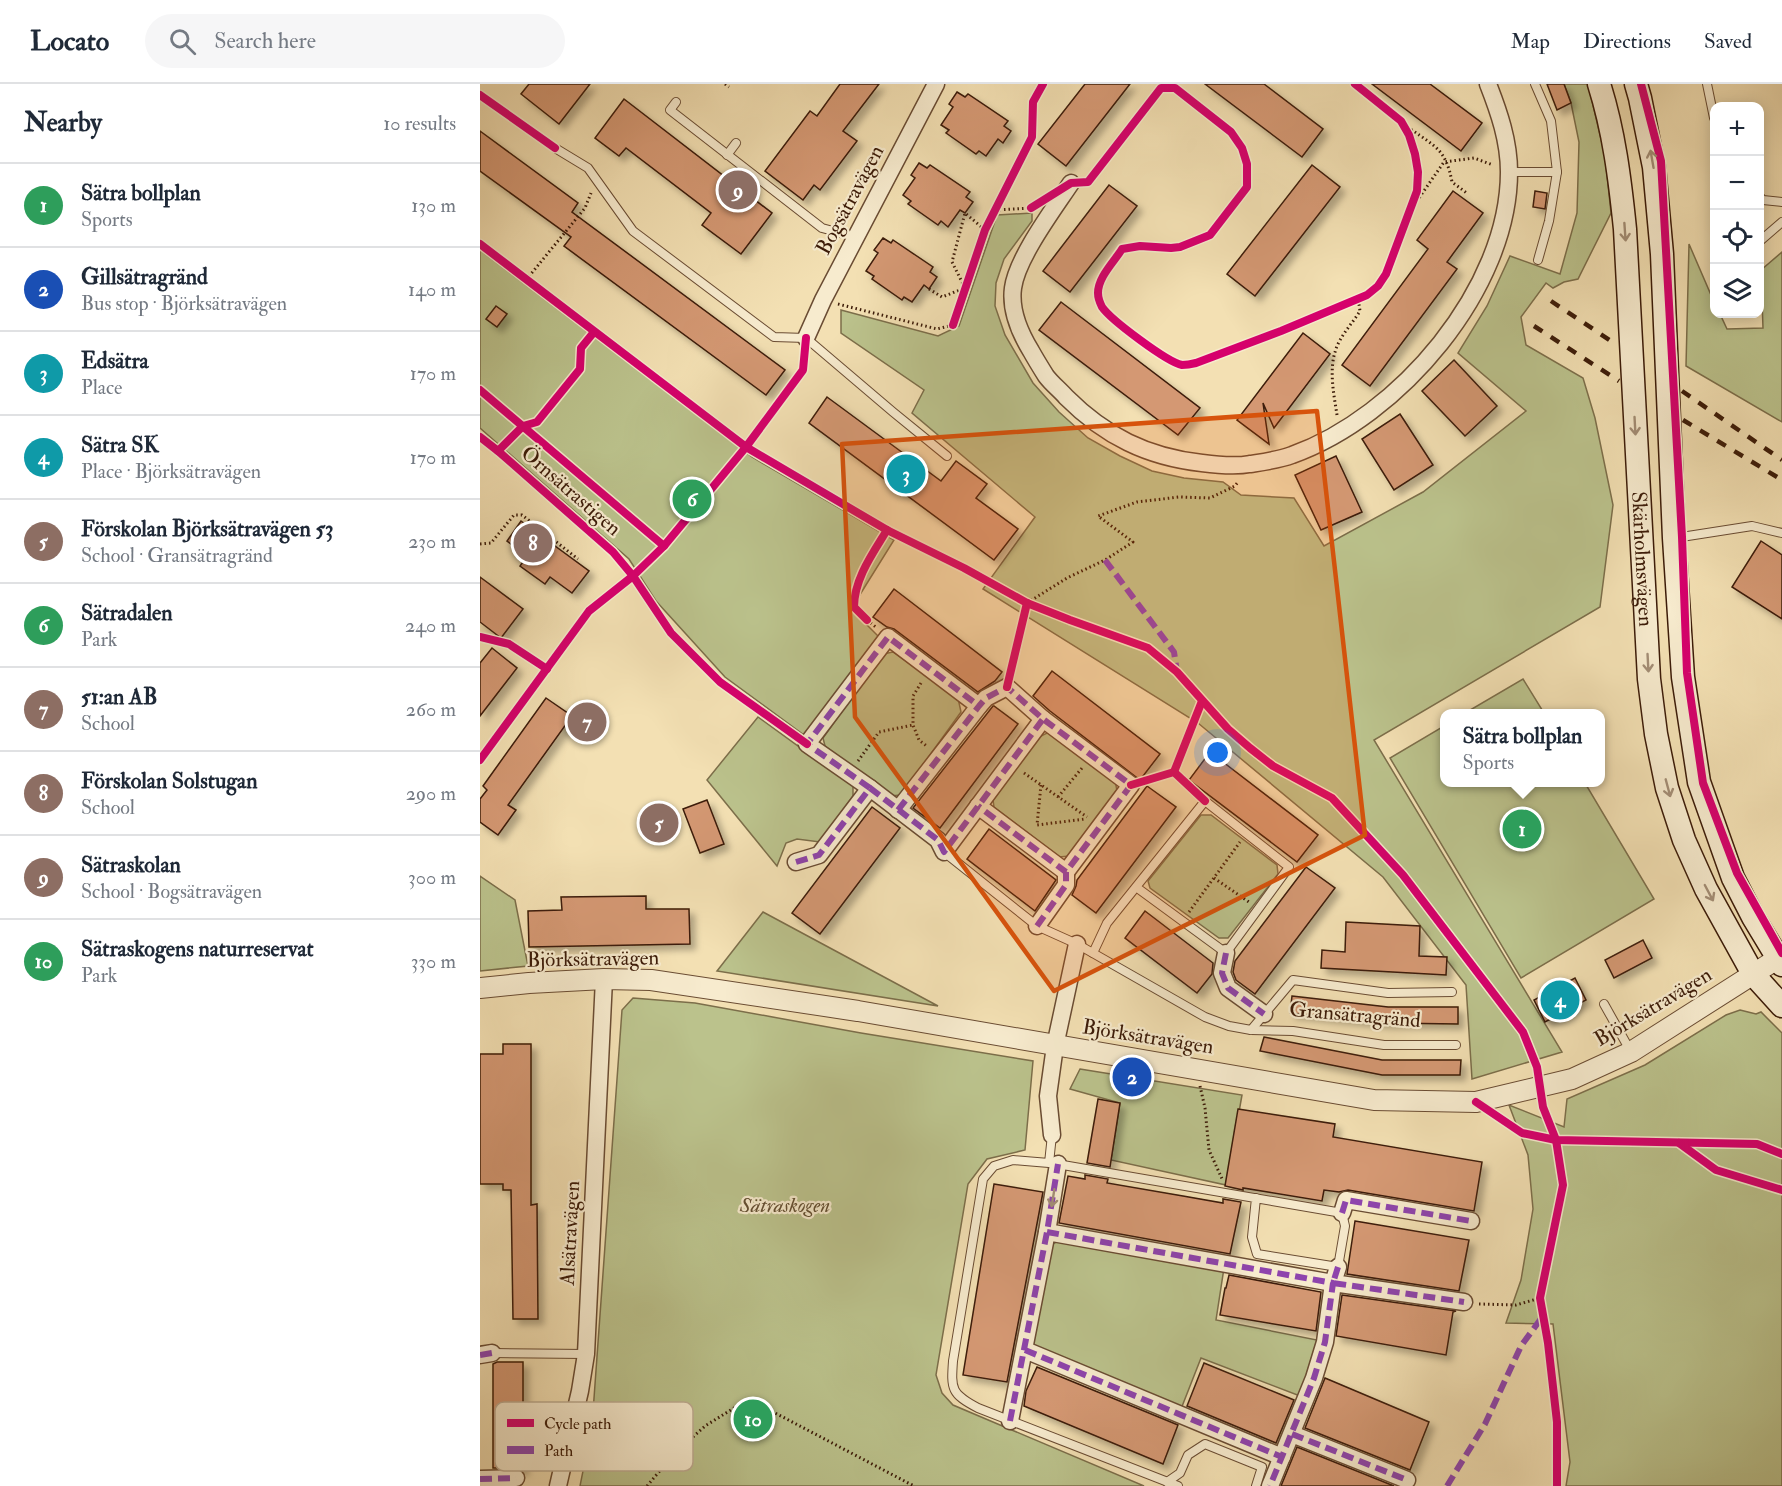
<!DOCTYPE html>
<meta charset="utf-8">
<style>
body{margin:0;font-family:"IM FELL Double Pica",serif;background:#f6f6f7;color:#1f2937}
.controls{position:absolute;right:18px;top:18px;display:grid;overflow:hidden;border-radius:12px;box-shadow:0 3px 15px #0003}
.controls button{width:54px;height:54px;display:grid;place-items:center;padding:0;border:0;border-bottom:2px solid #e0e1e3;background:#fff;color:#1f2937;font:30px sans-serif}
.you{position:absolute;left:738px;top:669px;width:21px;height:21px;margin:-15px;border:4px solid #fff;border-radius:50%;background:#1a73e8;box-shadow:0 0 0 9px #1a73e833}
.badge{display:grid;place-items:center;width:39px;height:39px;border-radius:50%;background:#0f766e;color:#fff;font-size:20px;font-weight:700}
.pin{position:absolute;translate:-50% -50%;border:3px solid #fff;box-shadow:0 2px 6px #0006}
.popup{position:absolute;left:960px;top:625px;width:165px;height:78px;box-sizing:border-box;display:grid;place-content:center;border-radius:12px;background:#fff;filter:drop-shadow(0 2px 4px #0005);font-size:20px;white-space:nowrap;color:#747a83}
.popup b{font-size:22px;color:#1f2937}
.popup::after{content:'';position:absolute;left:50%;top:100%;margin-left:-12px;border:12px solid transparent;border-top-color:#fff}
.list{margin:0;padding:0;list-style:none}
h2{display:flex;justify-content:space-between;align-items:center;height:78px;margin:0;padding:0 24px;font-size:26px}
h2 small{font-size:20px;font-weight:400;color:#747a83}
.list li{display:grid;grid-template-columns:39px 1fr auto;gap:18px;align-items:center;box-sizing:border-box;height:84px;padding:0 24px;border-top:2px solid #e0e1e3}
.list b{display:block;font-size:22px;white-space:nowrap}
.list p{margin:0;font-size:20px;white-space:nowrap;color:#747a83}
.list em{font-size:20px;font-style:normal;color:#747a83}
.icon{flex:none;width:33px;height:33px;fill:none;stroke:currentColor;stroke-width:2;stroke-linecap:round;stroke-linejoin:round}
.map{position:relative;flex:none;width:1302px;height:1402px;overflow:hidden}
header{display:flex;align-items:center;gap:36px;box-sizing:border-box;height:84px;padding:0 30px;background:#fff;border-bottom:2px solid #e0e1e3}
header strong{font-size:28px}
nav{display:flex;gap:33px;margin-inline-start:auto;font-size:21px}
.search{width:420px;height:54px;background:#f6f6f7;display:flex;align-items:center;gap:15px;box-sizing:border-box;padding:0 21px;border-radius:33px;color:#747a83;font-size:22px}
main{display:flex}
aside{flex:1;background:#fff}
.map>svg:first-child{display:block}
.green{fill:#bbc28c;stroke:#7c6e4a;stroke-width:1.5}
.building{fill:#d49873;stroke:#3c1b08;stroke-width:1.5;filter:url(#shadow)}
.lines{fill:none;stroke-linecap:round;stroke-linejoin:round}
.service-casing{stroke:#6a4c33;stroke-width:10}
.minor-casing{stroke:#6a4c33;stroke-width:19}
.tertiary-casing{stroke:#6a4c33;stroke-width:22}
.secondary-casing{stroke:#3c1b08;stroke-width:25}
.path{stroke:#3c1b08;stroke-width:3;stroke-dasharray:1.5 3;stroke-linecap:butt}
.service{stroke:#f7ebce;stroke-width:8}
.minor{stroke:#f7ebce;stroke-width:16}
.tertiary{stroke:#f7ebce;stroke-width:20}
.secondary{stroke:#f7ebce;stroke-width:22}
.rail{stroke:#3c1b08;stroke-width:4.5;stroke-dasharray:10 10;stroke-linecap:butt}
.quiet{stroke:#8e44ad;stroke-width:6;stroke-dasharray:12 6;stroke-linecap:butt}
.cycleway-casing{stroke:#f7ebce;stroke-width:11}
.cycleway{stroke:#d6006c;stroke-width:8}
.oneway{stroke:#a38d75}
.marked{fill:#d7530c;fill-opacity:0.2;stroke:#d7530c;stroke-width:4.5;stroke-linejoin:round}
.labels{text-anchor:middle;dominant-baseline:central;stroke-width:4.5;stroke-linejoin:round;paint-order:stroke}
.street-label{font-size:21px;fill:#3c1b08;stroke:#f7ebce}
.park-label{font-size:21px;font-style:italic;fill:#624d30;stroke:#f7ebce}
.key{fill:#f7ebce;stroke:#bfad93;stroke-width:1.5}
.key-label{font-size:16px;fill:#3c1b08}
</style>
<header>
<strong>Locato</strong>
<div class="search"><svg class="icon" aria-label="search" viewBox="0 0 24 24"><circle cx="10" cy="10" r="6"/><path d="M15 15l6 6"/></svg>Search here</div>
<nav><a>Map</a><a>Directions</a><a>Saved</a></nav>
</header>
<main>
<aside>
<h2>Nearby<small>10 results</small></h2>
<ul class="list">
<li><span class="badge" style="background:#2e9e5b">1</span><div><b>Sätra bollplan</b><p>Sports</p></div><em>130 m</em></li>
<li><span class="badge" style="background:#1a4fb4">2</span><div><b>Gillsätragränd</b><p>Bus stop · Björksätravägen</p></div><em>140 m</em></li>
<li><span class="badge" style="background:#0f9aa8">3</span><div><b>Edsätra</b><p>Place</p></div><em>170 m</em></li>
<li><span class="badge" style="background:#0f9aa8">4</span><div><b>Sätra SK</b><p>Place · Björksätravägen</p></div><em>170 m</em></li>
<li><span class="badge" style="background:#8d6e63">5</span><div><b>Förskolan Björksätravägen 53</b><p>School · Gransätragränd</p></div><em>230 m</em></li>
<li><span class="badge" style="background:#2e9e5b">6</span><div><b>Sätradalen</b><p>Park</p></div><em>240 m</em></li>
<li><span class="badge" style="background:#8d6e63">7</span><div><b>51:an AB</b><p>School</p></div><em>260 m</em></li>
<li><span class="badge" style="background:#8d6e63">8</span><div><b>Förskolan Solstugan</b><p>School</p></div><em>290 m</em></li>
<li><span class="badge" style="background:#8d6e63">9</span><div><b>Sätraskolan</b><p>School · Bogsätravägen</p></div><em>300 m</em></li>
<li><span class="badge" style="background:#2e9e5b">10</span><div><b>Sätraskogens naturreservat</b><p>Park</p></div><em>330 m</em></li>
</ul>
</aside>
<div class="map">
<svg width="1302" height="1402" viewBox="0 0 1302 1402">
<defs>
<filter id="shadow"><feDropShadow dx="5.5" dy="5.5" stdDeviation="3" flood-color="#0004"/></filter>
</defs>
<rect width="100%" height="100%" fill="#f3e0b3"/>
<filter id="stains"><feTurbulence type="fractalNoise" baseFrequency=".00333" numOctaves="4"/><feColorMatrix values="0 0 0 0 .2 0 0 0 0 .09 0 0 0 0 .02 0 0 0 .5 -.17"/></filter>
<radialGradient id="worn" r=".72"><stop offset=".6" stop-color="#630" stop-opacity="0"/><stop offset="1" stop-color="#630" stop-opacity=".3"/></radialGradient>
<g class="green">
<path d="M1084 0H1108L1125 72 1131 129 1098 195 1084 198 1073 204 1066 199 1041 233 1046 261 1103 294 1115 334 1133 421 1120 523 894 656 1082 968 992 995 986 901 903 793 718 639 503 505 555 433 432 329 444 306 361 249V226L458 252 479 242 517 131 552 129V137L524 175 516 199 515 222 525 251 553 299 579 328 608 354 640 372 672 387 704 394 743 398 761 411 814 414 844 462 943 408 1046 327 978 269 1007 222 1030 172 1080 190 1097 129 1099 58 1091 19Z"/>
<path d="M1209 160 1234 218V230H1240L1247 245 1283 244 1281 186 1302 168V338L1206 282Z"/>
<path d="M0 166 272 373 414 456 371 525 400 554 324 651 245 593 176 517 149 475 0 344Z"/>
<path d="M413 568 478 614 481 628 421 711 410 712 345 662 343 654 403 570Z"/>
<path d="M1043 595 1064 629H985Z"/>
<path d="M278 633 373 702V712L340 758 317 755 306 759 297 782 227 696Z"/>
<path d="M964 642V698L1105 699 1174 815 1041 894 910 674Z"/>
<path d="M569 648 635 696 637 707 590 772 579 773 514 723 513 716 559 653Z"/>
<path d="M721 731H731L797 781 798 790 748 854H739L670 804 668 797Z"/>
<path d="M0 792 35 816 48 882 0 887Z"/>
<path d="M283 828 458 922 237 887Z"/>
<path d="M153 914 215 919 381 949 553 977 545 1066 507 1075 488 1100 456 1291 462 1309 473 1321 664 1402H100L112 1342 142 926Z"/>
<path d="M1260 926 1276 930 1281 928 1302 949V1402H1086L1090 1378 1073 1240 1026 1239 1041 1196 1053 1125 1048 1071 1029 1021 1084 1043 1087 1015 1165 981 1246 931Z"/>
<path d="M600 985 762 1011 746 1101 631 1076 640 1019 590 1005Z"/>
<path d="M578 1157 744 1184 736 1236 837 1256 820 1312 721 1274 701 1325 555 1264 553 1259 571 1161Z"/>
</g>
<g class="building">
<path d="M49 0H110L79 40 41 10Z"/>
<path d="M360 0H399L363 47 377 57 340 106 334 101 323 116 285 87 330 27 337 32Z"/>
<path d="M605 0H650L586 82 558 60Z"/>
<path d="M725 0H784L843 45 822 73Z"/>
<path d="M892 0H950L1002 39 981 67Z"/>
<path d="M1067 0H1084L1091 19 1077 26Z"/>
<path d="M477 8 485 13 488 10 528 37 524 42 531 47 523 59 518 55 506 72 499 67 496 70 466 49 469 46 461 41 473 23 469 20Z"/>
<path d="M144 15 292 129 261 170 222 141 231 129 146 64 139 72 115 54Z"/>
<path d="M0 47 98 119 92 128 305 286 286 311 84 162 91 153 0 87Z"/>
<path d="M439 79 447 84 450 81 490 108 486 113 493 118 485 129 480 126 468 143 461 137 458 141 428 120 431 117 423 111 435 94 431 91Z"/>
<path d="M832 81 860 103 775 212 747 190Z"/>
<path d="M629 101 657 122 590 208 563 187Z"/>
<path d="M973 107 1003 129 967 178 977 185 890 302 862 281 948 165 937 156Z"/>
<path d="M1055 107 1067 109 1065 125 1053 123Z"/>
<path d="M403 154 411 159 413 156 453 183 450 188 457 193 449 205 444 201 432 218 424 213 422 216 392 195 394 192 386 187 398 169 394 166Z"/>
<path d="M581 218 720 324 698 351 559 246Z"/>
<path d="M16 222 27 230 17 243 6 235Z"/>
<path d="M823 249 850 270 794 344 783 319 789 360 757 336Z"/>
<path d="M974 276 1017 322 985 352 942 307Z"/>
<path d="M347 313 461 397 476 377 507 400 496 414 538 445 514 476 329 339Z"/>
<path d="M920 330 953 381 914 406 882 355Z"/>
<path d="M856 372 882 428 841 446 815 391Z"/>
<path d="M41 437 109 487 92 509 70 493 65 500 40 482 47 472 27 457Z"/>
<path d="M1281 457 1302 471V535L1252 503Z"/>
<path d="M0 493 43 525 21 554 0 538Z"/>
<path d="M414 505 522 588 515 597 498 608 414 545 407 543 393 533Z"/>
<path d="M12 564 37 584 0 632V579Z"/>
<path d="M572 587 680 670 660 696 570 627 553 612Z"/>
<path d="M66 614 92 632 28 721 36 726 18 751 0 738V715L7 706 3 702Z"/>
<path d="M513 622H514L538 640 460 744 433 724Z"/>
<path d="M730 668 838 751 817 778 709 696Z"/>
<path d="M667 702 696 723 616 829 592 811 596 802 597 796Z"/>
<path d="M227 716 244 760 220 769 203 725Z"/>
<path d="M392 723 420 744 340 850 312 829Z"/>
<path d="M509 745 576 796 555 827 487 775Z"/>
<path d="M826 783 855 804 775 910 756 896 753 888 755 877Z"/>
<path d="M166 812V825H209L210 860 49 863 48 827 82 826 81 813Z"/>
<path d="M665 827 733 879 732 890 717 909 645 854Z"/>
<path d="M866 838 940 842 939 872 967 873 966 891 841 884 842 866 865 868Z"/>
<path d="M1163 856 1172 874 1134 894 1125 876Z"/>
<path d="M1095 894 1106 916 1065 938 1054 916Z"/>
<path d="M812 912 908 923H978V940L906 939 810 929Z"/>
<path d="M784 953 902 976H981L980 991H902L780 967Z"/>
<path d="M23 960H51V1121L57 1120 58 1235H33L31 1106H23V1100H0V970H23Z"/>
<path d="M618 1015 640 1019 630 1083 607 1079Z"/>
<path d="M758 1025 855 1040 853 1053 1002 1078 994 1127 868 1106 859 1108 844 1106 842 1117 763 1104V1106L745 1102Z"/>
<path d="M605 1091 628 1095 627 1099 703 1112 743 1119V1115L761 1118 750 1170 579 1139 588 1092 605 1095Z"/>
<path d="M514 1100 563 1108 527 1298 483 1291Z"/>
<path d="M875 1137 989 1156 979 1207 867 1190Z"/>
<path d="M749 1191 841 1208 836 1247 740 1231 745 1204H746Z"/>
<path d="M862 1211 976 1227 973 1228 966 1271 856 1252Z"/>
<path d="M17 1278H43V1386L36 1384H13V1280Z"/>
<path d="M724 1279 814 1316 796 1359 707 1322Z"/>
<path d="M557 1283 698 1341 683 1380 544 1322 546 1307Z"/>
<path d="M845 1294 949 1338 930 1386 825 1344Z"/>
<path d="M817 1363 914 1402H801Z"/>
</g>
<g class="lines">
<defs>
<g id="service">
<path d="M1055 0 1071 37 1077 88 1069 137 1058 176"/>
<path d="M1227 0 1234 34"/>
<path d="M196 18 190 26 342 144 375 153"/>
<path d="M75 64 108 84 153 147 294 253 326 254 413 328 467 372"/>
<path d="M247 71 256 59"/>
<path d="M1029 88H1077"/>
<path d="M1280 113 1283 116 1302 118"/>
<path d="M1280 157 1302 138"/>
<path d="M1195 454 1272 442 1302 449"/>
<path d="M464 768 557 842 597 860 725 933 749 942 771 946 813 947 904 961H976"/>
<path d="M613 869 627 839 725 717 809 783 746 869 656 803"/>
<path d="M1124 920 1151 968"/>
<path d="M771 946 813 896 908 909 972 908"/>
<path d="M572 1051 569 1079 533 1076 514 1082 503 1095 473 1277C471 1305 471 1310 498 1324L698 1402"/>
<path d="M577 1080 862 1129 865 1142 858 1183 777 1170 772 1153 776 1114"/>
<path d="M12 1269 106 1270"/>
<path d="M687 1398 700 1389 708 1371 725 1360 782 1383 776 1402"/>
</g>
<g id="minor">
<path d="M591 99C573 126 537 174 533 204 530 226 540 249 551 267 556 276 561 284 566 292 572 300 580 306 586 313 625 352 667 373 722 379 737 381 754 383 770 380 783 378 799 376 812 371 919 333 1029 205 1029 88 1029 57 1019 28 1008 0"/>
<path d="M326 254 343 216 456 0"/>
<path d="M390 704 327 660 408 553 499 622"/>
<path d="M418 726 499 622 506 614 527 603 563 635 651 701 586 788 498 722"/>
<path d="M316 778 339 771 390 704 458 756 464 768 563 635"/>
<path d="M557 842 586 801V788"/>
<path d="M746 869 742 889 748 904 784 930"/>
<path d="M572 1051 568 1012 575 962 597 860"/>
<path d="M862 1129 866 1116 991 1137"/>
<path d="M567 1148 853 1199 845 1258 834 1294 790 1402"/>
<path d="M858 1183 853 1199 984 1218"/>
<path d="M545 1266 802 1373"/>
<path d="M0 1271 12 1269"/>
<path d="M530 1337 567 1148 578 1080"/>
<path d="M812 1350 927 1396"/>
<path d="M0 1395 36 1394"/>
<path d="M78 1402 100 1307 106 1270 124 895"/>
</g>
<path id="tertiary" d="M0 904 49 899 124 895 171 896 378 927 894 1016 996 1018 1092 995 1151 968 1297 875"/>
<g id="secondary">
<path id="s1" d="M1119 0C1134 47 1140 96 1145 145L1169 595 1176 650 1187 704 1204 756 1226 805 1273 890 1302 922"/>
<path d="M1156 0 1160 14 1174 83 1182 170 1194 454 1203 593 1219 698 1253 794 1273 833 1302 881"/>
</g>
</defs>
<use href="#service" class="service-casing"/>
<use href="#minor" class="minor-casing"/>
<use href="#tertiary" class="tertiary-casing"/>
<use href="#secondary" class="secondary-casing"/>
<g class="path">
<path d="M245 0 249 3"/>
<path d="M929 51 932 46C956 63 966 66 972 98L988 110"/>
<path d="M935 115 939 114 964 78 994 74 1013 81"/>
<path d="M515 126 551 124"/>
<path d="M46 196 105 124 111 109"/>
<path d="M449 205 462 213 485 204 472 178 485 129 505 146"/>
<path d="M358 220 457 245 473 241"/>
<path d="M857 331C854 311 849 288 855 268 859 253 872 240 880 227L878 214"/>
<path d="M0 460 11 459 34 431H42L98 475"/>
<path d="M547 519 587 494 625 476 653 458 618 432 657 418 699 413 730 414 755 402 758 398"/>
<path d="M387 536 397 544"/>
<path d="M441 599 433 612V641L439 656 448 663"/>
<path d="M378 677 399 648 433 641"/>
<path d="M544 689 607 733"/>
<path d="M561 701 557 741 605 735"/>
<path d="M578 713 602 684"/>
<path d="M734 794 769 818"/>
<path d="M709 828 760 758"/>
<path d="M720 1002 725 1024 729 1066 743 1097"/>
<path d="M999 1220 1036 1221 1060 1214"/>
<path d="M167 1402 194 1370 225 1342 254 1324 278 1320 434 1402"/>
</g>
<use href="#service" class="service"/>
<use href="#minor" class="minor"/>
<use href="#tertiary" class="tertiary"/>
<use href="#secondary" class="secondary"/>
<g class="rail">
<path d="M1071 217 1137 261"/>
<path d="M1054 242 1139 297"/>
<path d="M1202 307 1302 376"/>
<path d="M1203 336 1302 396"/>
</g>
<g class="quiet">
<path d="M625 476 694 568 697 588"/>
<path d="M390 704 327 660 408 553 499 622"/>
<path d="M418 726 499 622 506 614 527 603 563 635 651 701 586 788 498 722"/>
<path d="M316 778 339 771 390 704 458 756 464 768 563 635"/>
<path d="M557 842 586 801V788"/>
<path d="M746 869 742 889 748 904 784 930"/>
<path d="M862 1129 866 1116 991 1137"/>
<path d="M567 1148 853 1199 845 1258 834 1294 790 1402"/>
<path d="M858 1183 853 1199 984 1218"/>
<path d="M545 1266 802 1373"/>
<path d="M0 1271 12 1269"/>
<path d="M530 1337 567 1148 578 1080"/>
<path d="M812 1350 927 1396"/>
<path d="M0 1395 36 1394"/>
<path d="M967 1402 1005 1340 1041 1262 1063 1232"/>
</g>
<defs>
<g id="cycleway">
<path d="M1161 0 1181 77 1202 453 1207 589 1223 699 1257 789 1302 869"/>
<path d="M0 11 75 64"/>
<path d="M551 124 591 99 608 98 681 4H695L751 48 762 64 767 80V103L730 151 700 163 691 164 660 162 642 165C634 178 618 193 618 209 618 213 620 219 622 223 631 236 687 278 702 281 706 281 712 280 716 279L801 247 887 211 898 202 906 190 937 107 938 88 935 70 929 51 921 37 875 0"/>
<path d="M0 160 266 363 407 446 484 484 547 519 590 536 668 564 697 588 748 645 770 664 793 682 852 714 923 791 1043 948 1057 983 1063 1023 1076 1056 1083 1101 1060 1214 1068 1259 1077 1338V1402"/>
<path d="M473 241 505 146 552 53 553 18 563 0"/>
<path d="M0 306 184 462"/>
<path d="M0 353 18 367 133 468 153 492 191 549 240 598 327 660"/>
<path d="M18 367 43 342 57 338 100 285 101 264 114 248"/>
<path d="M387 536 374 523C374 495 393 469 407 446"/>
<path d="M0 553 29 560 67 585"/>
<path d="M527 603 547 519"/>
<path d="M0 676 109 527 153 492 184 462 266 363 323 286 326 254"/>
<path d="M694 688 722 617"/>
<path d="M651 701 694 688 725 717"/>
<path d="M996 1018 1042 1049 1076 1056 1277 1060 1302 1070"/>
<path d="M1199 1059 1236 1086 1302 1106"/>
</g>
</defs>
<use href="#cycleway" class="cycleway-casing"/>
<use href="#cycleway" class="cycleway"/>
</g>
<defs><path id="oneway-shaft" d="M-6 0H5M1.5-3L5.5 0L1.5 3" fill="none" stroke-width="1.6" stroke-linecap="round" stroke-linejoin="round" transform="scale(1.5)"/></defs>
<g class="oneway">
<use href="#oneway-shaft" transform="translate(1172 75) rotate(-100)"/>
<use href="#oneway-shaft" transform="translate(1145 148) rotate(86)"/>
<use href="#oneway-shaft" transform="translate(1155 342) rotate(87)"/>
<use href="#oneway-shaft" transform="translate(1168 579) rotate(87)"/>
<use href="#oneway-shaft" transform="translate(1188 704) rotate(75)"/>
<use href="#oneway-shaft" transform="translate(1229 809) rotate(62)"/>
<use href="#oneway-shaft" transform="translate(573 1114) rotate(99)"/>
</g>
<path class="marked" d="M837 327 885 751 574 907 375 633 362 360Z"/>
<g class="labels">
<g class="street-label">
<text transform="translate(370 116) rotate(-62)">Bogsätravägen</text>
<text transform="translate(91 407) rotate(41)">Örnsätrastigen</text>
<text stroke="none"><textPath href="#s1" startOffset="478">Skärholmsvägen</textPath></text>
<text transform="translate(113 875) rotate(-1)">Björksätravägen</text>
<text transform="translate(1173 923) rotate(-31)">Björksätravägen</text>
<text transform="translate(875 931) rotate(5)">Gransätragränd</text>
<text transform="translate(668 953) rotate(9)">Björksätravägen</text>
<text transform="translate(90 1149) rotate(-87)">Alsätravägen</text>
</g>
<g class="park-label">
<text x="305" y="1121">Sätraskogen</text>
</g>
</g>
<rect x="15" y="1318" width="198" height="69" rx="9" class="key"/>
<rect x="27" y="1335" width="27" height="8" fill="#d6006c"/>
<rect x="27" y="1362" width="27" height="8" fill="#8e44ad"/>
<g class="key-label">
<text x="64" y="1345">Cycle path</text>
<text x="64" y="1372">Path</text>
</g>
<rect width="100%" height="100%" filter="url(#stains)"/>
<rect width="100%" height="100%" fill="url(#worn)"/>
</svg>
<div class="controls">
<button>+</button>
<button>−</button>
<button><svg class="icon" aria-label="locate" viewBox="0 0 24 24"><circle cx="12" cy="12" r="6"/><path d="M12 2v4M12 18v4M2 12h4M18 12h4"/></svg></button>
<button><svg class="icon" aria-label="layers" viewBox="0 0 24 24"><path d="M12 4l9 5-9 5-9-5zM3 14l9 5 9-5"/></svg></button>
</div>
<div class="you"></div>
<div class="pin badge" style="left:1042px;top:745px;background:#2e9e5b">1</div>
<div class="popup"><b>Sätra bollplan</b>Sports</div>
<div class="pin badge" style="left:652px;top:993px;background:#1a4fb4">2</div>
<div class="pin badge" style="left:426px;top:390px;background:#0f9aa8">3</div>
<div class="pin badge" style="left:1080px;top:916px;background:#0f9aa8">4</div>
<div class="pin badge" style="left:179px;top:739px;background:#8d6e63">5</div>
<div class="pin badge" style="left:212px;top:415px;background:#2e9e5b">6</div>
<div class="pin badge" style="left:107px;top:638px;background:#8d6e63">7</div>
<div class="pin badge" style="left:53px;top:459px;background:#8d6e63">8</div>
<div class="pin badge" style="left:258px;top:106px;background:#8d6e63">9</div>
<div class="pin badge" style="left:273px;top:1335px;background:#2e9e5b">10</div>
</div>
</main>
